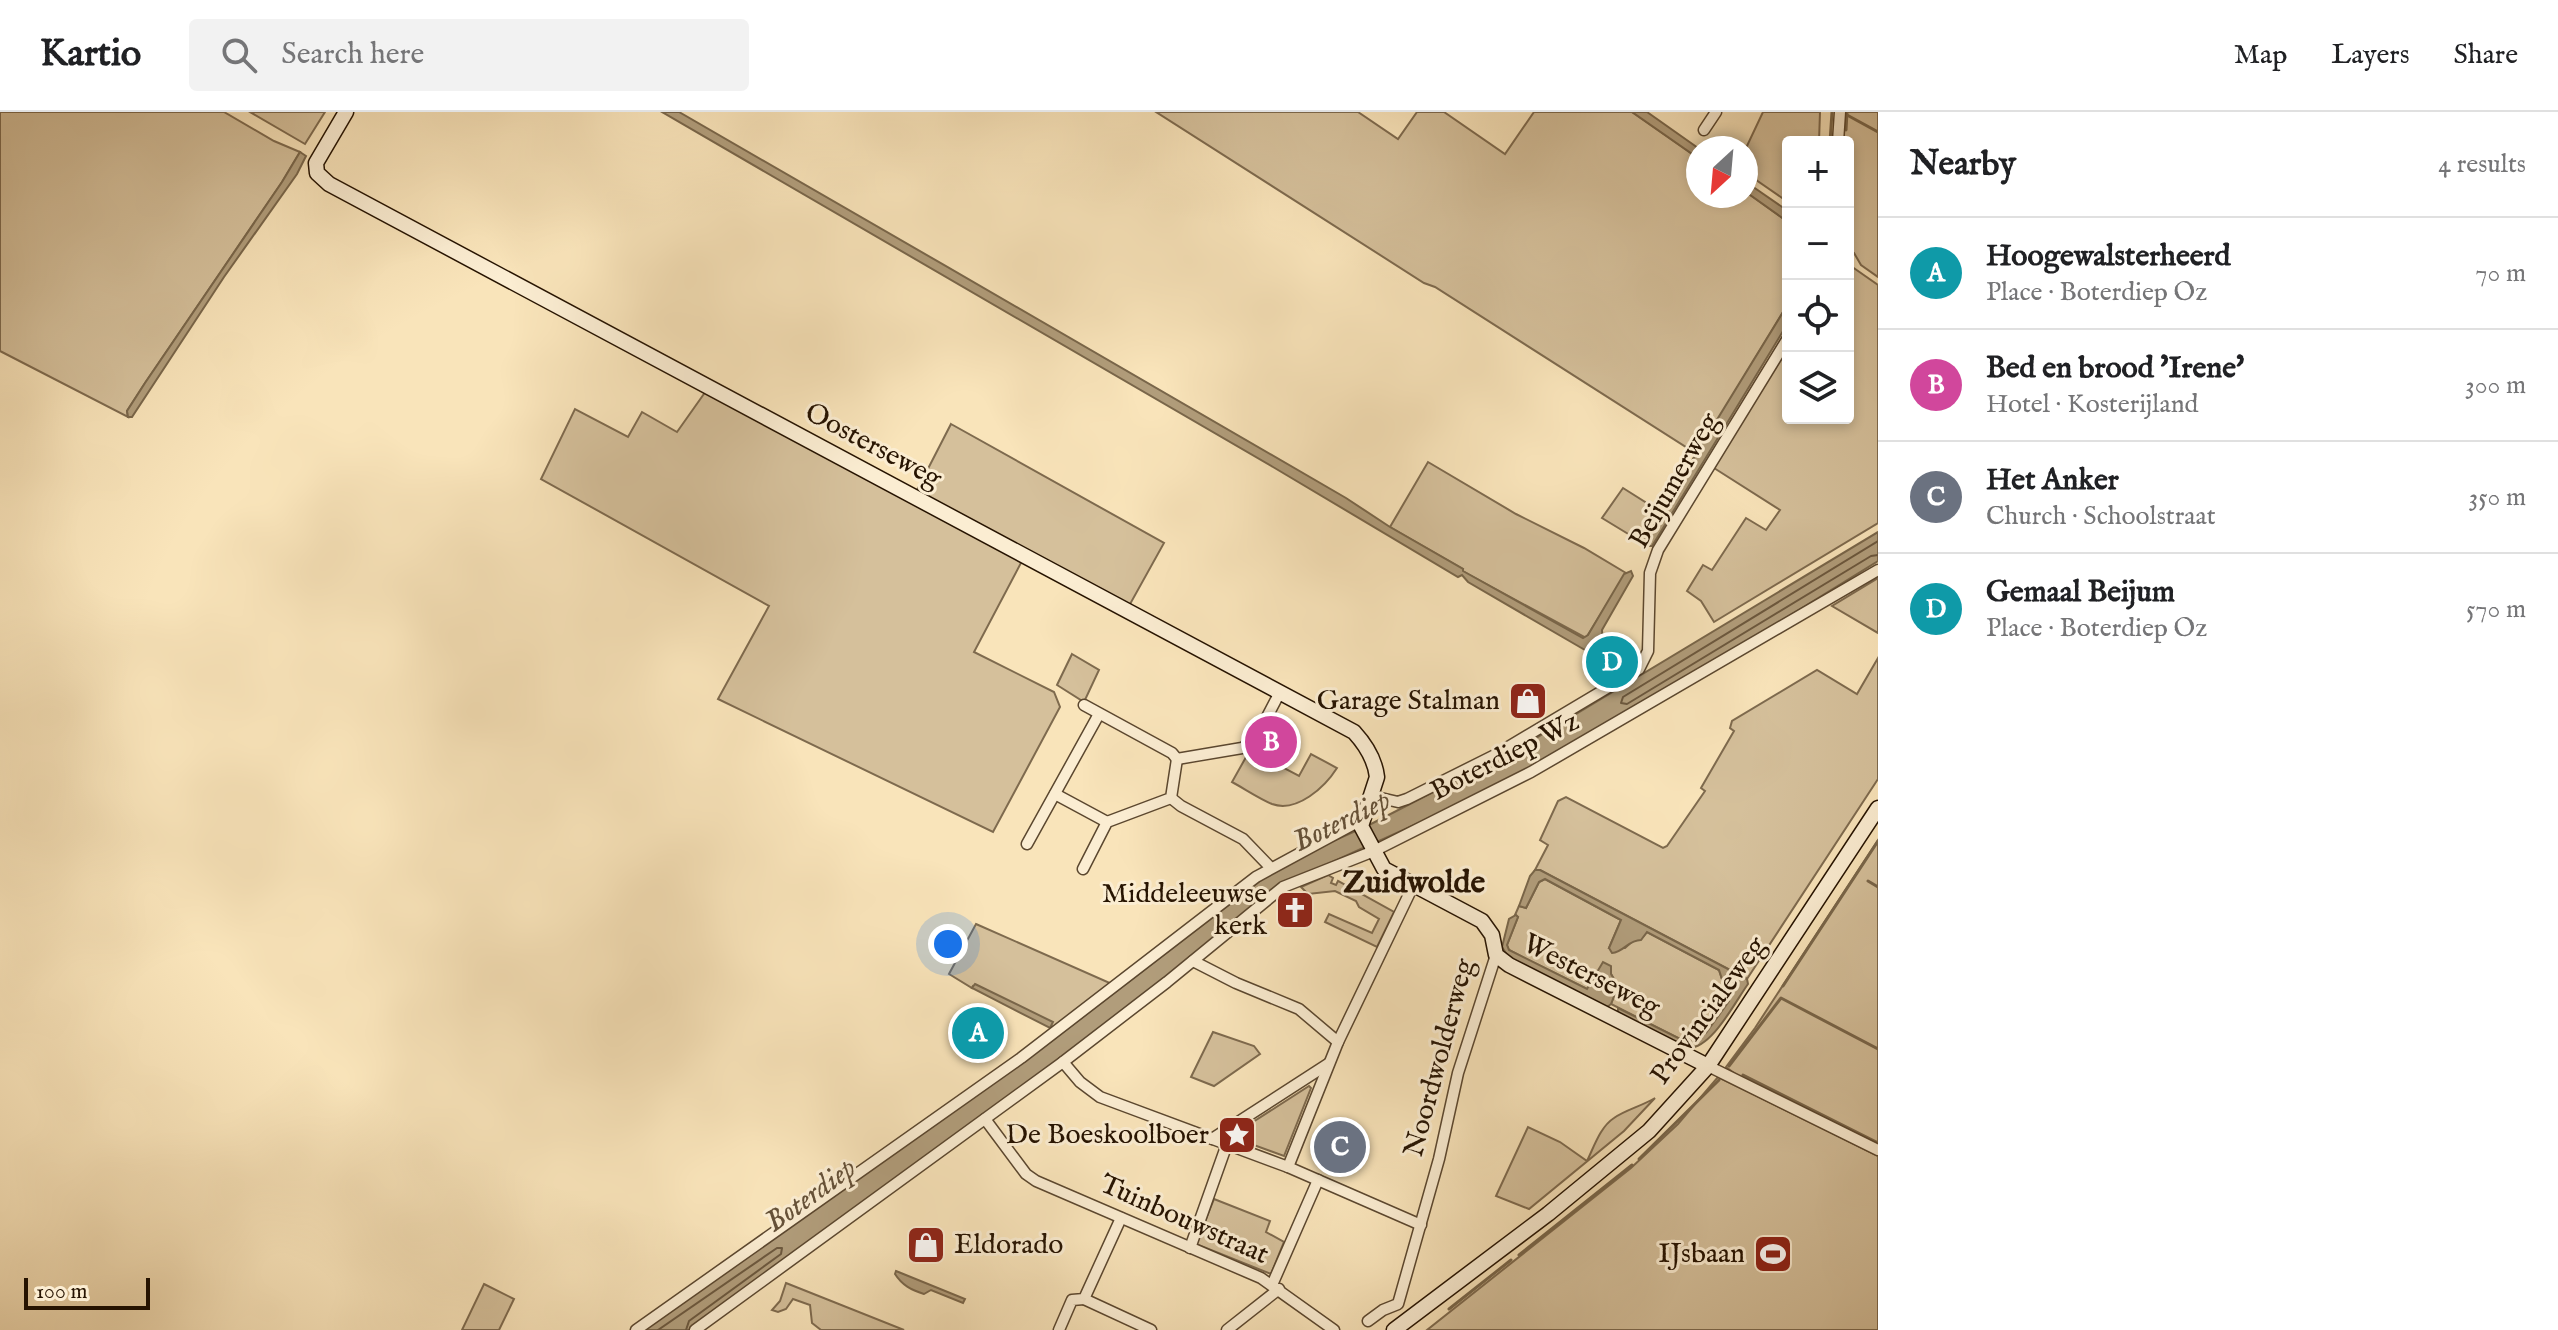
<!DOCTYPE html>
<meta charset="utf-8">
<style>
body{margin:0;font-family:"IM FELL English",serif;background:#f2f2f2;color:#202124}
.controls{position:absolute;right:24px;top:24px;display:grid;overflow:hidden;border-radius:8px;box-shadow:0 4px 12px #0003}
.controls button{width:72px;height:72px;display:grid;place-items:center;padding:0;border:0;border-bottom:2px solid #e0e0e0;background:#fff;color:#202124;font:40px sans-serif}
.compass{position:absolute;left:1686px;top:24px;width:72px;height:72px;border-radius:50%;background:#fff;box-shadow:0 4px 12px #0003;rotate:206deg}
.scale{position:absolute;left:24px;bottom:20px;width:126px;box-sizing:border-box;padding-left:8px;border:4px solid #261301;border-top:0;font-size:22px;line-height:28px;white-space:nowrap;color:#261301;-webkit-text-stroke:6px #fbedd2;paint-order:stroke}
.you{position:absolute;left:948px;top:832px;width:28px;height:28px;margin:-20px;border:6px solid #fff;border-radius:50%;background:#1a73e8;box-shadow:0 0 0 12px #1a73e833}
.badge{display:grid;place-items:center;width:52px;height:52px;border-radius:50%;background:#b45309;color:#fff;font-size:26px;font-weight:700}
.pin{position:absolute;translate:-50% -50%;border:4px solid #fff;box-shadow:0 2px 8px #0006}
.list{margin:0;padding:0;list-style:none}
h2{display:flex;justify-content:space-between;align-items:center;height:104px;margin:0;padding:0 32px;font-size:34px}
h2 small{font-size:26px;font-weight:400;color:#757577}
.list li{display:grid;grid-template-columns:52px 1fr auto;gap:24px;align-items:center;box-sizing:border-box;height:112px;padding:0 32px;border-top:2px solid #e0e0e0}
.list b{display:block;font-size:30px;white-space:nowrap}
.list p{margin:0;font-size:26px;white-space:nowrap;color:#757577}
.list em{font-size:26px;font-style:normal;color:#757577}
.icon{flex:none;width:44px;height:44px;fill:none;stroke:currentColor;stroke-width:2;stroke-linecap:round;stroke-linejoin:round}
.map{position:relative;flex:none;width:1878px;height:1218px;overflow:hidden}
header{display:flex;align-items:center;gap:48px;box-sizing:border-box;height:112px;padding:0 40px;background:#fff;border-bottom:2px solid #e0e0e0}
header strong{font-size:38px}
nav{display:flex;gap:44px;margin-inline-start:auto;font-size:28px}
.search{width:560px;height:72px;background:#f2f2f2;display:flex;align-items:center;gap:20px;box-sizing:border-box;padding:0 28px;border-radius:8px;color:#757577;font-size:30px}
main{display:flex}
aside{flex:1;background:#fff}
.map>svg:first-child{display:block}
.green{fill:#d5c09b;stroke:#7e6a4e;stroke-width:2}
.water{fill:#b19d7b;stroke:#79664a;stroke-width:2}
.lines{fill:none;stroke-linecap:round;stroke-linejoin:round}
.shore{stroke:#6c583e;stroke-width:2}
.stream{stroke:#79664a;stroke-width:3}
.street-casing{stroke:#5b472f;stroke-width:13}
.secondary-casing{stroke:#261301;stroke-width:17}
.street{stroke:#fbedd2;stroke-width:10}
.secondary{stroke:#fbedd2;stroke-width:14}
.labels{text-anchor:middle;dominant-baseline:central;stroke-width:6;stroke-linejoin:round;paint-order:stroke}
.street-label{font-size:28px;fill:#261301;stroke:#fbedd2}
.poi-label{font-size:28px;fill:#261301;stroke:#fbedd2;text-anchor:end}
.water-label{font-size:30px;font-style:italic;fill:#655138;stroke:#fbedd2}
.quarter-label{font-size:32px;font-weight:bold;fill:#261301;stroke:#fbedd2}
</style>
<header>
<strong>Kartio</strong>
<div class="search"><svg class="icon" aria-label="search" viewBox="0 0 24 24"><circle cx="10" cy="10" r="6"/><path d="M15 15l6 6"/></svg>Search here</div>
<nav><a>Map</a><a>Layers</a><a>Share</a></nav>
</header>
<main>
<div class="map">
<svg width="1878" height="1218" viewBox="0 0 1878 1218">
<rect width="100%" height="100%" fill="#f9e4ba"/>
<filter id="stains"><feTurbulence type="fractalNoise" baseFrequency=".0025" numOctaves="4"/><feColorMatrix values="0 0 0 0 .2 0 0 0 0 .09 0 0 0 0 .02 0 0 0 .5 -.17"/></filter>
<radialGradient id="worn" r=".72"><stop offset=".6" stop-color="#630" stop-opacity="0"/><stop offset="1" stop-color="#630" stop-opacity=".3"/></radialGradient>
<g class="green">
<path d="M0 0H224L274 29 300 40 282 70 145 271 127 299 128 305 0 239Z"/>
<path d="M250 0H325L305 32Z"/>
<path d="M1156 0H1358L1398 27 1417 0H1444L1505 42 1534 0H1632L1698 46V84H1746V80L1788 110V192L1697 342 1435 175 1424 171Z"/>
<path d="M1763 0H1820L1819 30H1788V90L1746 61V36Z"/>
<path d="M1844 0H1878V165L1861 153 1854 141 1848 137V30H1842Z"/>
<path d="M1848 152 1878 173V411L1714 510 1701 489 1687 479 1703 453 1712 458 1746 406 1766 418 1780 398 1714 356 1788 233V306H1848Z"/>
<path d="M706 279 1022 449 974 540 1054 580 1060 595 993 720 718 587 769 494 541 367 575 297 628 325 642 300 677 320Z"/>
<path d="M951 312 1164 431 1129 494 916 380Z"/>
<path d="M1428 350 1516 402 1584 436 1626 461 1586 526 1462 459 1463 457 1390 415Z"/>
<path d="M1623 376 1661 400 1645 429 1648 434 1602 406Z"/>
<path d="M1878 466V521L1832 494Z"/>
<path d="M1072 542 1099 558 1084 590 1057 573Z"/>
<path d="M1878 546V667L1747 867 1540 758H1535L1548 733 1540 728 1558 689 1566 685 1663 736 1667 734 1705 679 1701 676 1734 619 1730 616 1732 609 1817 558 1857 582Z"/>
<path d="M1250 638 1299 664 1311 642 1337 656C1325 675 1297 701 1272 692 1258 686 1245 677 1232 670Z"/>
<path d="M1878 728V1034L1738 964 1726 955 1755 916Z"/>
<path d="M1328 763 1333 766 1331 771 1336 773 1338 769 1394 800 1377 835 1325 810 1329 802 1372 821 1379 807 1359 795 1356 789 1335 779 1308 782 1301 775Z"/>
<path d="M1545 767 1621 808 1609 836H1625L1634 828 1641 827 1647 820 1719 858 1729 889 1706 921 1682 928 1611 892 1618 874 1611 862 1587 877 1509 838 1507 833 1518 805 1515 803 1519 794 1526 796 1539 770Z"/>
<path d="M976 812 1112 872 1055 916 973 874 972 876 949 862Z"/>
<path d="M1213 920 1254 934 1260 942 1214 974 1191 965Z"/>
<path d="M1718 965 1878 1044V1218H1427L1631 1056 1678 1012Z"/>
<path d="M1309 974 1311 976 1284 1044 1240 1028 1239 1019Z"/>
<path d="M1655 986 1624 1019 1529 1097 1496 1084 1528 1015 1560 1030 1587 1049C1594 1035 1600 1015 1614 1006 1625 998 1642 994 1655 986Z"/>
<path d="M1214 1087 1270 1109 1266 1120 1284 1130 1271 1162 1196 1132Z"/>
<path d="M786 1171 904 1218H821L812 1211 810 1193 793 1187 786 1197 778 1200 772 1198 780 1189Z"/>
<path d="M484 1172 514 1187 499 1218H462Z"/>
</g>
<g class="water">
<path d="M662 0H679C901 129 1125 256 1346 386L1390 415 1463 457V459L1583 526 1588 523 1624 462 1631 459 1633 464 1602 518 1603 535 1597 545 1468 470 1462 463 1458 465 1273 355Z"/>
<path d="M1632 0H1647L1698 36V46Z"/>
<path d="M300 40 306 44 297 62 224 165 132 305H128L127 299 145 271 282 70Z"/>
<path d="M1746 70 1788 99V110L1746 80Z"/>
<path d="M1788 192V211L1657 426 1652 434H1648L1645 428 1648 420Z"/>
<path d="M1878 420V449L1739 535 1483 682 1379 729 1366 732 1363 736 1297 766 1079 933 709 1204 689 1218H644L1049 931 1282 752 1371 712 1523 634Z"/>
<path d="M1535 758H1540L1747 867 1748 872C1735 890 1711 938 1687 936L1625 905 1618 900V896L1682 928 1706 921 1729 889 1719 858 1647 820 1641 828C1628 828 1624 840 1612 841L1609 836 1621 808 1545 767 1539 770 1526 796 1519 794 1530 764Z"/>
<path d="M1516 803 1518 805 1507 833 1509 838 1587 877 1603 850 1611 854V862L1618 874 1611 892 1606 896 1509 846 1502 835 1509 807Z"/>
<path d="M975 872 1053 910 1050 916 972 876Z"/>
<path d="M896 1159 965 1187 963 1191 931 1178 924 1182C911 1178 902 1173 895 1162Z"/>
</g>
<g class="lines">
<g class="shore">
<path d="M1878 429 1623 585 1621 591 1627 592 1871 444 1878 443"/>
<path d="M658 1218 777 1136H782L781 1142 689 1209 686 1218"/>
</g>
<g class="stream">
<path d="M1847 3 1878 20"/>
<path d="M1846 18 1847 0"/>
<path d="M1830 30 1832 0"/>
<path d="M1868 769 1878 775"/>
<path d="M1783 874 1878 729"/>
<path d="M1729 954 1781 886 1878 937"/>
<path d="M1743 963 1878 1031"/>
<path d="M1639 1047 1719 968"/>
<path d="M1519 1143 1632 1053"/>
<path d="M1449 1197 1511 1148"/>
</g>
<defs>
<g id="street">
<path d="M1704 18 1716 0"/>
<path d="M1838 30 1840 0"/>
<path d="M1084 593 1172 641 1177 647"/>
<path d="M1177 647 1242 636 1255 628 1280 580"/>
<path d="M1055 682 1107 710"/>
<path d="M1372 684 1398 690 1407 687 1493 644 1639 557 1648 539 1650 461 1658 438 1788 226"/>
<path d="M1171 686 1181 694 1243 727 1270 755"/>
<path d="M1027 732 1099 602"/>
<path d="M1083 757 1107 710 1171 686 1177 647"/>
<path d="M1193 849 1236 871 1299 897 1338 930"/>
<path d="M1063 950 1080 970 1100 985 1288 1055 1421 1113"/>
<path d="M1708 954 1878 1038"/>
<path d="M985 1007 1026 1062 1036 1069 1261 1166 1334 1218"/>
<path d="M1212 1027 1328 952"/>
<path d="M1288 1055 1338 930 1413 774"/>
<path d="M1190 1136 1227 1032"/>
<path d="M1272 1173 1318 1068"/>
<path d="M1084 1187 1151 1218"/>
<path d="M1368 1209 1383 1198 1398 1192 1439 1047 1458 961 1496 843"/>
<path d="M636 1218 1021 946 1256 765 1363 707"/>
<path d="M695 1218 1063 950 1167 870 1283 775 1374 739 1531 660 1878 458"/>
<path d="M1059 1218 1072 1188 1084 1187 1121 1106"/>
<path d="M1227 1218 1279 1177"/>
</g>
<g id="secondary">
<path d="M346 0 316 51 317 61 329 72 1354 620C1365 632 1375 648 1377 665L1361 714 1384 757 1482 809 1492 823 1496 843 1509 853 1708 954"/>
<path d="M1394 1218 1548 1102 1649 1019 1708 954 1878 696"/>
</g>
</defs>
<use href="#street" class="street-casing"/>
<use href="#secondary" class="secondary-casing"/>
<use href="#street" class="street"/>
<use href="#secondary" class="secondary"/>
</g>
<defs>
<symbol id="shop-square" viewBox="-11 -11 22 22"><rect x="-9" y="-9" width="18" height="18" rx="4" fill="#8f2418" stroke="#fbedd2"/><path d="M-5-2.5h2.3a2.7 3.5 0 0 1 5.4 0H5L5.5 6h-11ZM-1.5-2.5h3a1.5 2.3 0 0 0-3 0Z" fill="#fff"/></symbol>
<symbol id="church-square" viewBox="-11 -11 22 22"><rect x="-9" y="-9" width="18" height="18" rx="4" fill="#8f2418" stroke="#fbedd2"/><path d="M-1.2-6h2.4v3.5h3.3v2.4h-3.3V6h-2.4V-.1h-3.3v-2.4h3.3Z" fill="#fff"/></symbol>
<symbol id="sight-square" viewBox="-11 -11 22 22"><rect x="-9" y="-9" width="18" height="18" rx="4" fill="#8f2418" stroke="#fbedd2"/><path d="M0-6L1.8-2.2L6-1.7L2.9 1.2L3.7 5.4L0 3.3L-3.7 5.4L-2.9 1.2L-6-1.7L-1.8-2.2Z" fill="#fff"/></symbol>
<symbol id="stadium-square" viewBox="-11 -11 22 22"><rect x="-9" y="-9" width="18" height="18" rx="4" fill="#8f2418" stroke="#fbedd2"/><path d="M0-5a6.5 5 0 1 0 0 10a6.5 5 0 1 0 0-10ZM-3.5-1.8h7v3.6h-7Z" fill="#fff"/></symbol>
</defs>
<g fill-rule="evenodd">
<use href="#shop-square" x="1506" y="567" width="44" height="44"/>
<use href="#church-square" x="1273" y="776" width="44" height="44"/>
<use href="#sight-square" x="1215" y="1001" width="44" height="44"/>
<use href="#shop-square" x="904" y="1111" width="44" height="44"/>
<use href="#stadium-square" x="1751" y="1120" width="44" height="44"/>
</g>
<g class="labels">
<g class="street-label">
<text transform="translate(873 334) rotate(28)">Oosterseweg</text>
<text transform="translate(1675 369) rotate(-60)">Beijumerweg</text>
<text transform="translate(1505 645) rotate(-27)">Boterdiep Wz</text>
<text transform="translate(1591 864) rotate(27)">Westerseweg</text>
<text transform="translate(1709 899) rotate(-54)">Provincialeweg</text>
<text transform="translate(1440 946) rotate(-75)">Noordwolderweg</text>
<text transform="translate(1184 1108) rotate(24)">Tuinbouwstraat</text>
</g>
<g class="poi-label">
<text x="1500" y="589">Garage Stalman</text>
<text x="1267" y="782">Middeleeuwse<tspan x="1267" dy="32">kerk</tspan></text>
<text x="1209" y="1023">De Boeskoolboer</text>
<text x="954" y="1133" text-anchor="start">Eldorado</text>
<text x="1745" y="1142">IJsbaan</text>
</g>
<g class="water-label">
<text transform="translate(1342 710) rotate(-26)">Boterdiep</text>
<text transform="translate(811 1084) rotate(-36)">Boterdiep</text>
</g>
<g class="quarter-label">
<text x="1414" y="771">Zuidwolde</text>
</g>
</g>
<rect width="100%" height="100%" filter="url(#stains)"/>
<rect width="100%" height="100%" fill="url(#worn)"/>
</svg>
<div class="controls">
<button>+</button>
<button>−</button>
<button><svg class="icon" aria-label="locate" viewBox="0 0 24 24"><circle cx="12" cy="12" r="6"/><path d="M12 2v4M12 18v4M2 12h4M18 12h4"/></svg></button>
<button><svg class="icon" aria-label="layers" viewBox="0 0 24 24"><path d="M12 4l9 5-9 5-9-5zM3 14l9 5 9-5"/></svg></button>
</div>
<svg class="compass" viewBox="-18 -18 36 36"><path d="M0-13l5 13h-10z" fill="#e53935"/><path d="M0 13l5-13h-10z" fill="#757577"/></svg>
<div class="scale">100 m</div>
<div class="you"></div>
<div class="pin badge" style="left:978px;top:921px;background:#0f9aa8">A</div>
<div class="pin badge" style="left:1271px;top:630px;background:#d1479c">B</div>
<div class="pin badge" style="left:1340px;top:1035px;background:#6b7280">C</div>
<div class="pin badge" style="left:1612px;top:550px;background:#0f9aa8">D</div>
</div>
<aside>
<h2>Nearby<small>4 results</small></h2>
<ul class="list">
<li><span class="badge" style="background:#0f9aa8">A</span><div><b>Hoogewalsterheerd</b><p>Place · Boterdiep Oz</p></div><em>70 m</em></li>
<li><span class="badge" style="background:#d1479c">B</span><div><b>Bed en brood 'Irene'</b><p>Hotel · Kosterijland</p></div><em>300 m</em></li>
<li><span class="badge" style="background:#6b7280">C</span><div><b>Het Anker</b><p>Church · Schoolstraat</p></div><em>350 m</em></li>
<li><span class="badge" style="background:#0f9aa8">D</span><div><b>Gemaal Beijum</b><p>Place · Boterdiep Oz</p></div><em>570 m</em></li>
</ul>
</aside>
</main>
